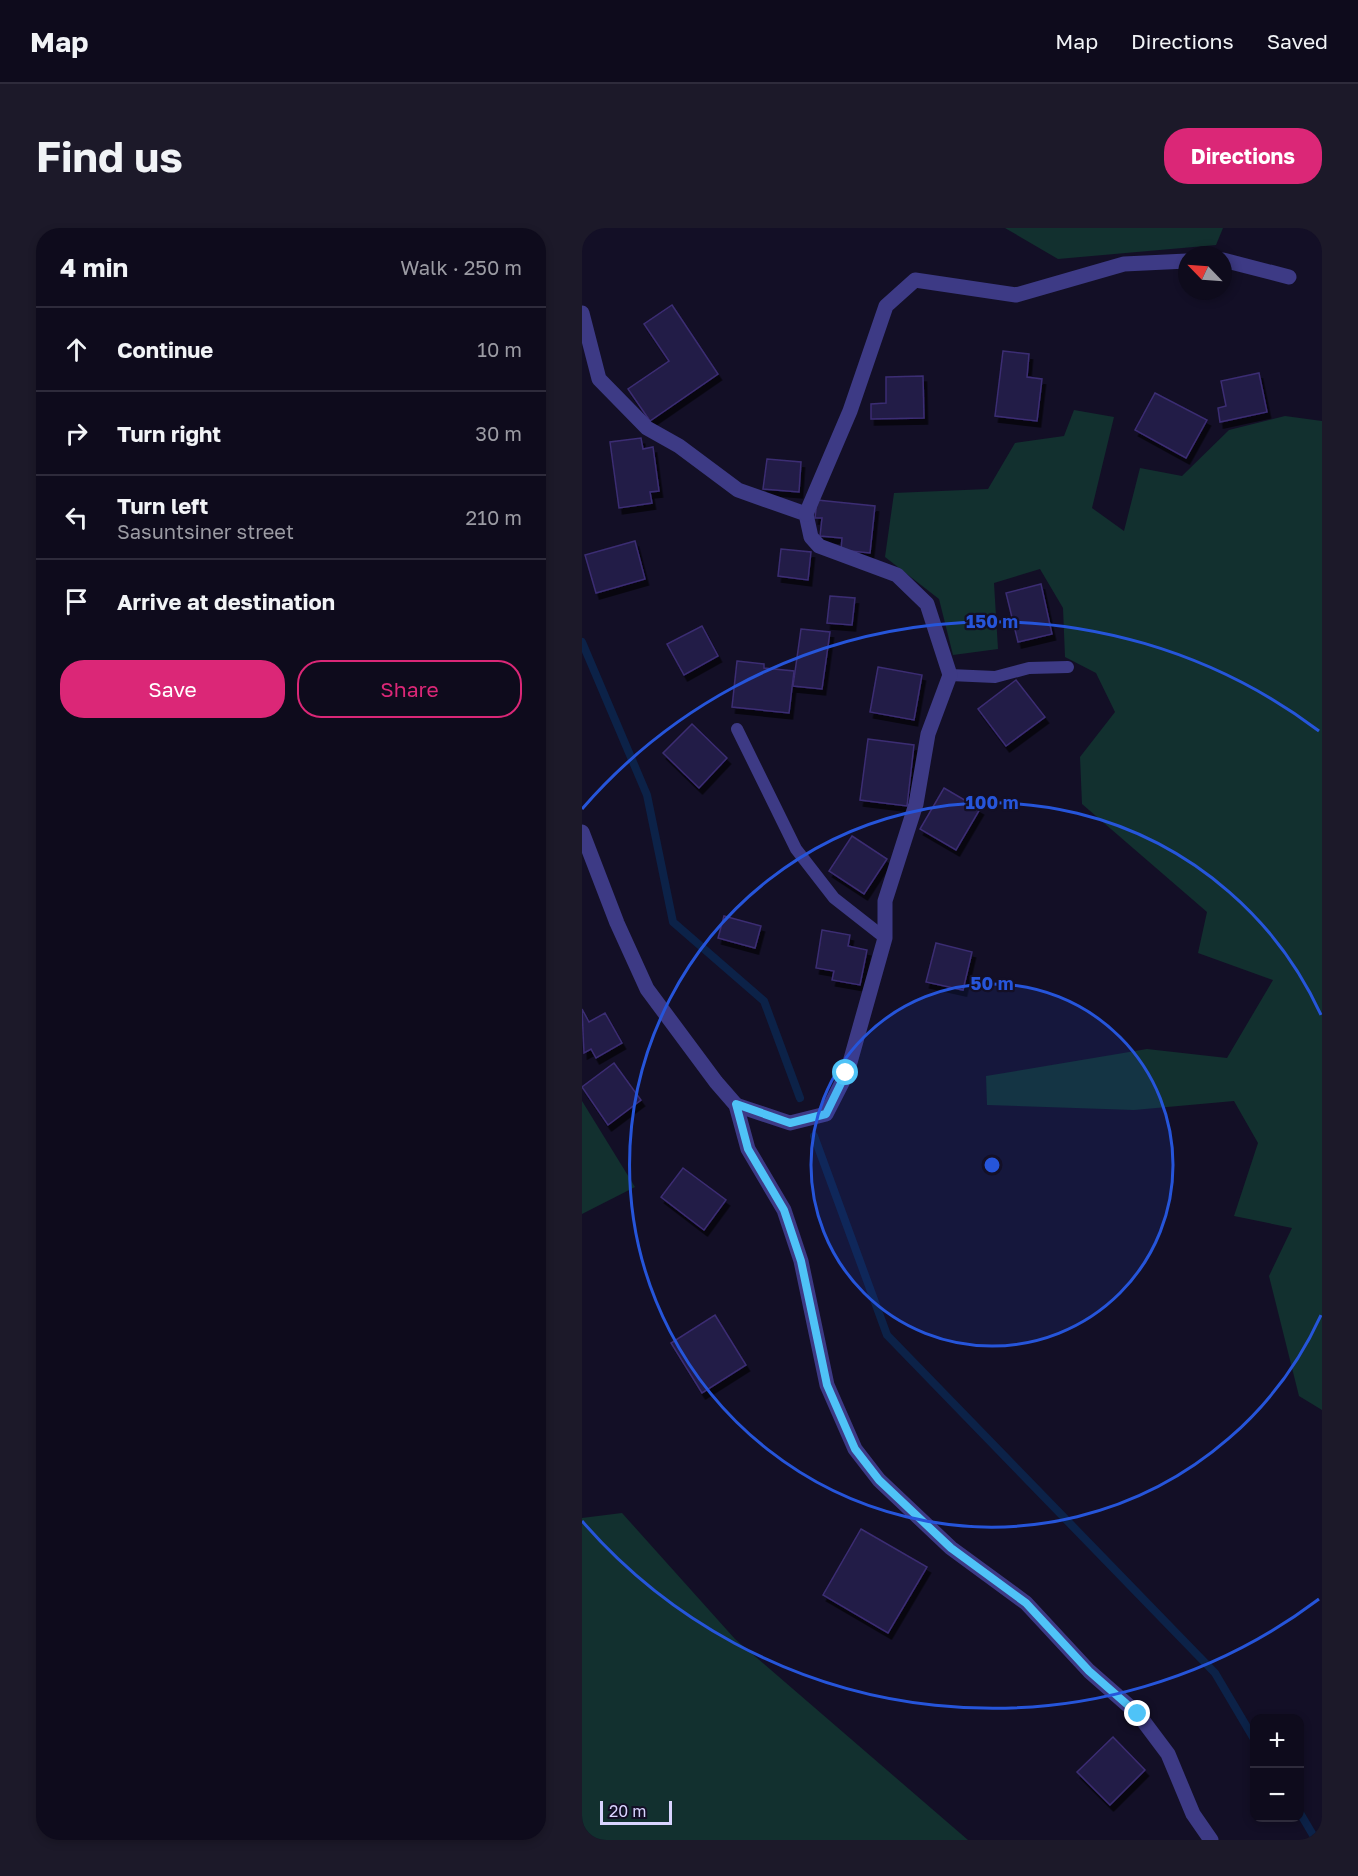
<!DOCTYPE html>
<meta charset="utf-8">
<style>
body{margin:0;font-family:"Golos Text",sans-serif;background:#1c1929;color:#f1f3f6}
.controls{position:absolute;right:18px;bottom:18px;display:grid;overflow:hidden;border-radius:12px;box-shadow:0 3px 9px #0003}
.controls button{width:54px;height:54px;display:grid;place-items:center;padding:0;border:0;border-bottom:2px solid #2e2b3b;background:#0e0b1c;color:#f1f3f6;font:30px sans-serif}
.compass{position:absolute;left:596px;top:18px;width:54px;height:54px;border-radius:50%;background:#0e0b1c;box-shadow:0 3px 9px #0003;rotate:295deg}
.scale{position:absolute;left:18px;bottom:15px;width:72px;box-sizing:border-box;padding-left:6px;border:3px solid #d9d4ff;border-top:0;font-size:16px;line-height:21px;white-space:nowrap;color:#d9d4ff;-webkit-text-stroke:4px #130f26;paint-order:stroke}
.stop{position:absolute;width:18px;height:18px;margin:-14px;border:4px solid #4fc3f7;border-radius:50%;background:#fff}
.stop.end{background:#4fc3f7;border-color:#fff;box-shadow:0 2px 6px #0008}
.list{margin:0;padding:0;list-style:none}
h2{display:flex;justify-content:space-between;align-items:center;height:78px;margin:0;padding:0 24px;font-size:26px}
h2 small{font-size:20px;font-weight:400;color:#9b9ba3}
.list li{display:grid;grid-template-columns:39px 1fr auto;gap:18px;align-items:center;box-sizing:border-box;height:84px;padding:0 24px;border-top:2px solid #2e2b3b}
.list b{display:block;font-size:22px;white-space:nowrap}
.list p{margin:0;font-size:20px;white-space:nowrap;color:#9b9ba3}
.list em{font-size:20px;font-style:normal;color:#9b9ba3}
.actions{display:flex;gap:12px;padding:18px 24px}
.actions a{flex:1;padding:14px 0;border:2px solid #db2777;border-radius:24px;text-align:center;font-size:21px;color:#db2777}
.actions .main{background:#db2777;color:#fff}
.icon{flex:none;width:33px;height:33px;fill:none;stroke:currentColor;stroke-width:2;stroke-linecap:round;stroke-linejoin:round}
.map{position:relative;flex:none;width:740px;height:1612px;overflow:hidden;border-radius:24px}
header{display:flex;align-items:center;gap:36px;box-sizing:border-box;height:84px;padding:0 30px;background:#0e0b1c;border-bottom:2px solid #2e2b3b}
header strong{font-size:28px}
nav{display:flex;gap:33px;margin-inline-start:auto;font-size:21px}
.intro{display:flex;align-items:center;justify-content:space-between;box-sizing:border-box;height:144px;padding:0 36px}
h1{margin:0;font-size:42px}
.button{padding:15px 27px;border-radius:24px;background:#db2777;color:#fff;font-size:21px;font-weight:700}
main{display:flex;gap:36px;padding:0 36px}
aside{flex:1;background:#0e0b1c;border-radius:24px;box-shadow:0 3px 9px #0003}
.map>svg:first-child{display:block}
.green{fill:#12302f}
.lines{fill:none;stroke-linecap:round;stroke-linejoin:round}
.stream{stroke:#0c2248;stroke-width:8}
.building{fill:#241b47;stroke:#3b2d73;stroke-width:1.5;filter:url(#shadow)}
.lane{stroke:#3d3a85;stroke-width:12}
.street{stroke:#3d3a85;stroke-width:15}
.route{stroke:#4fc3f7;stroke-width:8}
.ring{fill:none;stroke:#2655da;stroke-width:3}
.centre{fill:#2655da;stroke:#130f26;stroke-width:3}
.ring-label{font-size:18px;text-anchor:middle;font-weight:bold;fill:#2655da;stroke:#130f26;stroke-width:4.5;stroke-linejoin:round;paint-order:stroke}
</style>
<header>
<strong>Map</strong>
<nav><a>Map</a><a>Directions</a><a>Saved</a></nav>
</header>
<div class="intro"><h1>Find us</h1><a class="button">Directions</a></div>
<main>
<aside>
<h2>4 min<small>Walk · 250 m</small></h2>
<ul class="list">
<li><svg class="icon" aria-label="ahead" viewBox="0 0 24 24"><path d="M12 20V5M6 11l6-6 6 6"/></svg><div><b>Continue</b></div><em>10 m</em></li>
<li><svg class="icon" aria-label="right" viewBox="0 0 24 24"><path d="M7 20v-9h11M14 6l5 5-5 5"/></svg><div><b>Turn right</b></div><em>30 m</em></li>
<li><svg class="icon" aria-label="left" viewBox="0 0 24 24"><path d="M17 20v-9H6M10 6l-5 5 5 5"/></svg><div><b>Turn left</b><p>Sasuntsiner street</p></div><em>210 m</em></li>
<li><svg class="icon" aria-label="arrive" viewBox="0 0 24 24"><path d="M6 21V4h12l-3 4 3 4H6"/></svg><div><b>Arrive at destination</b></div></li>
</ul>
<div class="actions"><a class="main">Save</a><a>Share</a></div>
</aside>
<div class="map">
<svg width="740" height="1612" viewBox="0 0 740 1612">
<defs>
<filter id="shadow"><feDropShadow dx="3.5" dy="6" stdDeviation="0" flood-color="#0009"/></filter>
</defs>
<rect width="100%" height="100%" fill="#130f26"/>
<g class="green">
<path d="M423 0H641L634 17 476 31Z"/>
<path d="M492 182 532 189 510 280 542 303 558 240 600 248 647 202 703 188 740 193V1182L717 1168 687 1048 710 1000 652 988 676 915 652 873 552 882 405 877 404 848 565 821 645 830 691 752 616 725 625 684 500 576 498 529 533 484 514 445 483 429 481 380 458 341 412 355 416 421 371 427 357 371 303 329 312 265 406 261 433 215 482 208Z"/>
<path d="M0 873 53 959 0 986Z"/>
<path d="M40 1285 153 1411 386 1612H0V1290Z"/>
</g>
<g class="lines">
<g class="stream">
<path d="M0 414 65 567 91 694 182 773 218 870"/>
<path d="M232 908 305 1107 633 1445 672 1511"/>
<path d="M718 1585 734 1612"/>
</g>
</g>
<g class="building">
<path d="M90 77 136 146 68 193 46 161 87 133 62 96Z"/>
<path d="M421 123 447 126 445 149 460 151 455 193 413 188Z"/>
<path d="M677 145 685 184 638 194 636 180 644 178 639 153Z"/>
<path d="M341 148 342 190 289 191V176L304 175V149Z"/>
<path d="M573 165 625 192 604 230 553 202Z"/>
<path d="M59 210 61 221 71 219 77 263 68 264 70 275 37 280 28 214Z"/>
<path d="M185 231 219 234 217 264 181 261Z"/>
<path d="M235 272 293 278 288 325 259 322 260 310 238 308 240 290H233Z"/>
<path d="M53 313 63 351 14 365 3 327Z"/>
<path d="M199 321 229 324 226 352 196 348Z"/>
<path d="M459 356 470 406 436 414 424 365Z"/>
<path d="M248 368 273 370 270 397 245 395Z"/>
<path d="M120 398 136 428 102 447 85 416Z"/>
<path d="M219 401 248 404 240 461 211 458Z"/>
<path d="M155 433 182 436V440L212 443 207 485 150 479Z"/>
<path d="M296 439 340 447 332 492 288 484Z"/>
<path d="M434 452 463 489 424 518 396 481Z"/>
<path d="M110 496 145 530 117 560 81 525Z"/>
<path d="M286 511 332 517 325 578 278 572Z"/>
<path d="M362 560 398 581 374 622 338 601Z"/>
<path d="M270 608 305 631 282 666 247 643Z"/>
<path d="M142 688 179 698 173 720 136 710Z"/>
<path d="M240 702 268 707 266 718 285 722 278 757 250 752 252 743 234 740Z"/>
<path d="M354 715 390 724 381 762 344 754Z"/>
<path d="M0 781 7 794 23 785 40 815 14 830 9 821 2 825Z"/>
<path d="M32 835 59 872 26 897 0 859Z"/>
<path d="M101 940 144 972 122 1002 79 969Z"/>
<path d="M133 1087 164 1137 120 1165 89 1115Z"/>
<path d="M279 1301 345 1339 306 1405 241 1367Z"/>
<path d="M531 1509 563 1542 528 1577 495 1544Z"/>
</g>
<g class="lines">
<g class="lane">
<path d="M368 447 413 449 447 440 486 439"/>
<path d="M155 501 214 621 252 670 303 710"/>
</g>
<g class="street">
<path d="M641 32 707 49"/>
<path d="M0 85 17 151 65 200 97 218 156 262 224 286 229 309 237 318 315 347 345 376 368 447 346 506 334 576 303 673V710L265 845 244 886 208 895 154 877"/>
<path d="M224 286 268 183 304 78 333 52 434 67 542 36 605 33"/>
<path d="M0 604 35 695 65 761 134 854 154 877 166 921 202 982 219 1033 245 1157 273 1221 297 1252 369 1320 444 1375 507 1443 556 1486 586 1526 611 1586 629 1612"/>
</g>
</g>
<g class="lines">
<path class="route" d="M264 845 244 886 208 895 154 876 166 921 202 982 219 1033 245 1157 273 1221 297 1252 369 1320 444 1375 507 1443 556 1486"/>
</g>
<circle cx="410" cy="937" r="181" fill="#2655da" fill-opacity=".12"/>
<g class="ring">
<circle cx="410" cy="937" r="181"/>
<path d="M739 1087A362 362 0 1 1 739 787"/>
<path d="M737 1371A543 543 0 0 1 0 1293M0 581A543 543 0 0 1 737 503"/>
</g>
<circle cx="410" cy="937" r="9" class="centre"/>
<g class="ring-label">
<text x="410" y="400">150 m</text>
<text x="410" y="581">100 m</text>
<text x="410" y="762">50 m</text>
</g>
</svg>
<div class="controls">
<button>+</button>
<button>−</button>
</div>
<svg class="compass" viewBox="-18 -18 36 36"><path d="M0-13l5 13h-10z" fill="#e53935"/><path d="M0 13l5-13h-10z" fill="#9b9ba3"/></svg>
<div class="scale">20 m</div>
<div class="stop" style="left:264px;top:845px"></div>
<div class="stop end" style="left:556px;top:1486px"></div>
</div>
</main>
